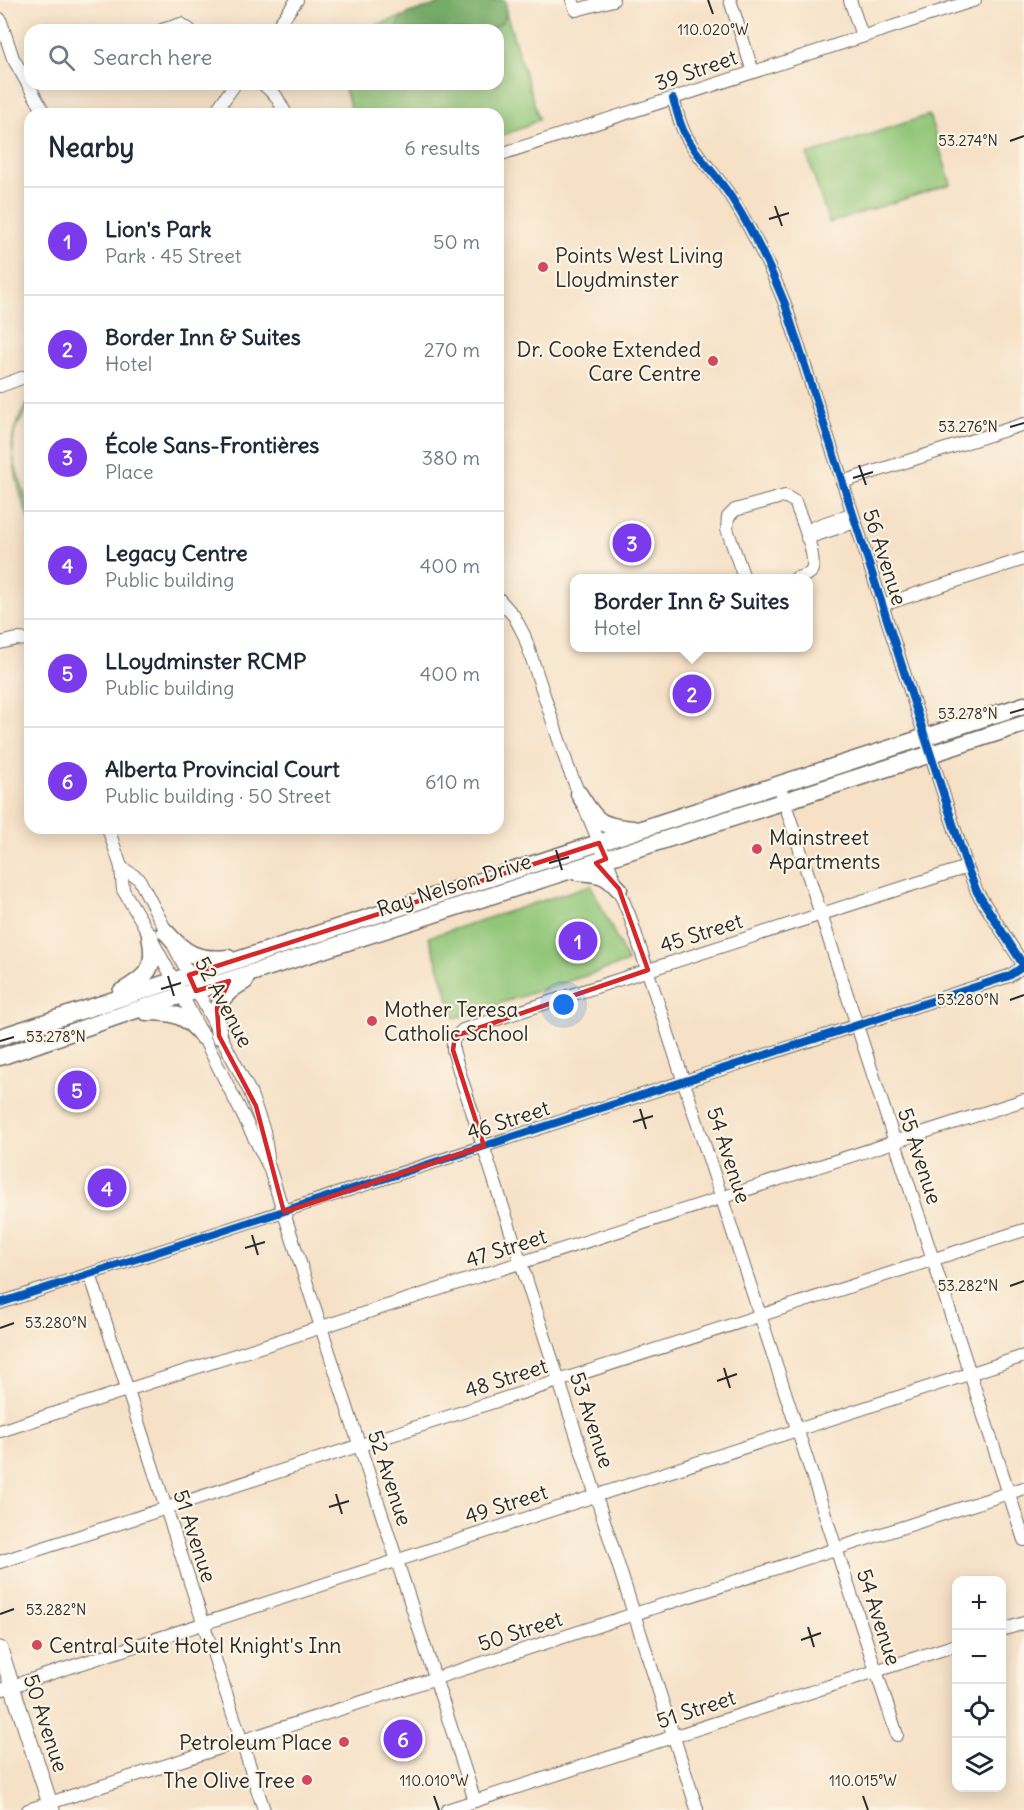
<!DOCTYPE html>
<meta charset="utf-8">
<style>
body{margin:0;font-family:Delius,sans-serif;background:#f2f2f3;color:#1f2937}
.controls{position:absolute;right:18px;bottom:18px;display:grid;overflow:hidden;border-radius:12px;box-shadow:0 3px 15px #0003}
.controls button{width:54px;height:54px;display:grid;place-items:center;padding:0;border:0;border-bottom:2px solid #e0e1e3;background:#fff;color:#1f2937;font:30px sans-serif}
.you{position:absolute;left:564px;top:1005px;width:21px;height:21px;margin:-15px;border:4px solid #fff;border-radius:50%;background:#1a73e8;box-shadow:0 0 0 9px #1a73e833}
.badge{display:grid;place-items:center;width:39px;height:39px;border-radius:50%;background:#7c3aed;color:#fff;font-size:20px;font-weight:700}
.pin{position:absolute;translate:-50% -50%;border:3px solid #fff;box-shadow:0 2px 6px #0006}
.popup{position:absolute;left:570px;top:574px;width:243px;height:78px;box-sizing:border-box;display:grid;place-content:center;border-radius:12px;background:#fff;filter:drop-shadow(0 2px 4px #0005);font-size:20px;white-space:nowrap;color:#747a83}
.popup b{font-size:22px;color:#1f2937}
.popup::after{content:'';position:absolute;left:50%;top:100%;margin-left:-12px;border:12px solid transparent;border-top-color:#fff}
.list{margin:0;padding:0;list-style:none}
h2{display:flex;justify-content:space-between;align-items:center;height:78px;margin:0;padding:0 24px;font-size:26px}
h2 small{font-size:20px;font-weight:400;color:#747a83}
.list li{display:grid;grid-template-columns:39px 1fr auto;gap:18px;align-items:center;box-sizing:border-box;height:108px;padding:0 24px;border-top:2px solid #e0e1e3}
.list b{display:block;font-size:22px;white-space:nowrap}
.list p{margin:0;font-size:20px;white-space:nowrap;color:#747a83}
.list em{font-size:20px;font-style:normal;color:#747a83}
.icon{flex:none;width:33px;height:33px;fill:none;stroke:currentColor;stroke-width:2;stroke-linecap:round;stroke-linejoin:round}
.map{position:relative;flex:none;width:1024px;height:1810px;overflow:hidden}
.search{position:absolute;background:#fff;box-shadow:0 3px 15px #0003;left:24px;top:24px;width:480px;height:66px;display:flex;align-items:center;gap:15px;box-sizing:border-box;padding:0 21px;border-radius:18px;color:#747a83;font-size:22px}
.panel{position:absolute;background:#fff;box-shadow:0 3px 15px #0003;left:24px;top:108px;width:480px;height:726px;border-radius:18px}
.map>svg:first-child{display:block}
.green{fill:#91c678;stroke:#5e7852;stroke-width:1.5}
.forest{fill:#74ab68;stroke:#506b4a;stroke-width:1.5}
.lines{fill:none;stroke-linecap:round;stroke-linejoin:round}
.minor-casing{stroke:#726b62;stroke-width:14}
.major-casing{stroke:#726b62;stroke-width:17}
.highway-casing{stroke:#726b62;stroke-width:19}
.minor{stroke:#fff;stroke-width:12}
.major{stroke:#fff;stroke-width:15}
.highway{stroke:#fff;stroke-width:16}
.cycleway-casing{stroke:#fcf5e5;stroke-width:11}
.cycleway{stroke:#0057b8;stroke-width:8}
.marked{fill:none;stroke:#d62828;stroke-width:4.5;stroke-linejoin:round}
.ticks{fill:none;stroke:#2b2b2b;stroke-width:2}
.poi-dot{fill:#d1495b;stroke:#fcf5e5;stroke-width:2}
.labels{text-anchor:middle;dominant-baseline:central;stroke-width:4.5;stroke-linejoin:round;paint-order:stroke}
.street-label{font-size:21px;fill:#2b2b2b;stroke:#fcf5e5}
.poi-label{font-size:21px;fill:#2b2b2b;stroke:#fcf5e5;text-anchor:start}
.ticks-label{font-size:15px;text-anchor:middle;fill:#2b2b2b;stroke:#fcf5e5;stroke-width:4.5;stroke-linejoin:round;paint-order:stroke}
</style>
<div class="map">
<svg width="1024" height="1810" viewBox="0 0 1024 1810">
<rect width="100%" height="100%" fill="#fcf5e5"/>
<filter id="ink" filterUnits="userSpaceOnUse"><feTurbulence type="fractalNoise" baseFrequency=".0167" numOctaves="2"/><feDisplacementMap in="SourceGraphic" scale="12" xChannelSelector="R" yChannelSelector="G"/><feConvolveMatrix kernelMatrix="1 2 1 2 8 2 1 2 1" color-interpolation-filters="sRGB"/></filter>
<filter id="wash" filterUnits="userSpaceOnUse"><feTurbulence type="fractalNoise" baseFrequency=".008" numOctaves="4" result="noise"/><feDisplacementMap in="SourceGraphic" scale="24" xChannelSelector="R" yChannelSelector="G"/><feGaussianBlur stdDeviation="1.35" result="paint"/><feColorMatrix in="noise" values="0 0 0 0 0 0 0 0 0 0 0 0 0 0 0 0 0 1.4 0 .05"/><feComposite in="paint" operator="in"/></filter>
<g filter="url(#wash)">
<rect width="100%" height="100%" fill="#f6e1c7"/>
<g class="green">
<path d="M455 0H502L539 119 525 127 498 137V114H353L343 84H498V30H361Z"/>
<path d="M929 115 951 184 829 223 807 155Z"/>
<path d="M30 401C30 414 12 424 12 442 12 471 30 495 30 524 16 482 0 435 30 401Z"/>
<path d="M591 885 628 962 455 1018 429 937Z"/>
</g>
<path class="forest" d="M452 0H505C510 18 502 26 485 30H397L400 20 409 13Z"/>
</g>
<g filter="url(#ink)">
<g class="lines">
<defs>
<g id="minor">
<path d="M572 0 576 10 613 0"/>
<path d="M730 0 753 72"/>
<path d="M850 0 862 36"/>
<path d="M0 19 13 58 45 114"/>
<path d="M162 30 181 24 190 30"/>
<path d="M275 30 297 0"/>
<path d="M263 84 276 96 286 114"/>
<path d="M214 114 235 84"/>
<path d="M498 155 975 0"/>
<path d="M0 386 30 375"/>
<path d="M842 482 1024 424"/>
<path d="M814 527 851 514"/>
<path d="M807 538 855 522"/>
<path d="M744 578 727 529 728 517 735 510 785 496 795 502C800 515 820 563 810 573 806 576 800 577 796 578"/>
<path d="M498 598 514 616 524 635 568 767 630 917 897 1735"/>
<path d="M882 605 1024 559"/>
<path d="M0 643 17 639 30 640"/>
<path d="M779 785 1024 1540"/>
<path d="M108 828 121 867 123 890 141 920 185 1001 269 1167 475 1801"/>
<path d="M121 867 139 879 250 1092 264 1131 268 1157"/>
<path d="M90 1274 264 1810"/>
<path d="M0 1303 1009 976 1024 966 977 892 967 867 785 304C770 267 753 231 731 197 717 175 697 157 685 134 679 123 677 110 673 99"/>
<path d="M0 1431 1024 1100"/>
<path d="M0 1562 1024 1230"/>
<path d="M1002 1630 1024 1623"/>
<path d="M0 1690 1024 1356"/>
<path d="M697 1809 460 1074 453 1050V1039L463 1030 967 867"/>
<path d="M28 1810 1024 1488"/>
<path d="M447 1810 956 1645"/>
</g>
<path id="major" d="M0 1649 52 1810"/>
<g id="highway">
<path d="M579 794C596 822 600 826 633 829"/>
<path d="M578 872C599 874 604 873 619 889"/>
<path d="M165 931C185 954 197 961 228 958"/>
<path d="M121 992C148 976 157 968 150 936"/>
<path d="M146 1012C172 1012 186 1014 202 1036"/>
<path d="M219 1036C214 1007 218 996 245 981"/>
<path d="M0 1037 1024 705"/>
<path d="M0 1057 130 1012 1024 724"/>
</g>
</defs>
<use href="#minor" class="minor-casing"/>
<use href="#major" class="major-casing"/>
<use href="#highway" class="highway-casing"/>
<use href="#minor" class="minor"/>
<use href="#major" class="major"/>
<use href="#highway" class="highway"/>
<defs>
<path id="cycleway" d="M0 1303 1009 976 1024 966 977 892 967 867 785 304C770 267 753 231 731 197 717 175 697 157 685 134 679 123 677 110 673 99"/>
</defs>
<use href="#cycleway" class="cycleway-casing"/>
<use href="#cycleway" class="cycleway"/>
</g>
</g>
<path class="marked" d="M599 843 606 859 596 863 619 889 648 970 455 1036 453 1050 484 1146 284 1212 256 1106 219 1036 217 1008 229 981 196 991 189 975Z"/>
<path class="ticks" d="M708 0 713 14M1010 141 1024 136M775 206 782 226M769 219 789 213M1010 427 1024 423M859 465 866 485M853 478 873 472M1010 713 1024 709M556 850 562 870M549 863 569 857M168 976 174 996M161 989 181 983M1010 1000 1024 995M0 1041 14 1037M640 1109 646 1129M633 1122 653 1116M252 1235 258 1255M245 1248 265 1242M1010 1286 1024 1281M0 1328 14 1323M724 1368 730 1388M717 1381 737 1374M336 1494 342 1514M329 1507 349 1501M0 1614 14 1609M808 1627 814 1647M801 1640 821 1633M434 1796 439 1810M863 1796 868 1810"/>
<g class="poi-dot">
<circle cx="543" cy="267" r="6"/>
<circle cx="713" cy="361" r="6"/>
<circle cx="757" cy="849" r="6"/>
<circle cx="372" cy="1021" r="6"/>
<circle cx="37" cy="1645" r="6"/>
<circle cx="344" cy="1742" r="6"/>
<circle cx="307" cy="1780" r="6"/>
</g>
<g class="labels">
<g class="street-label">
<text transform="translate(696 70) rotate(-19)">39 Street</text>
<text transform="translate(885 557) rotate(72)">56 Avenue</text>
<text transform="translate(454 885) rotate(-18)">Ray Nelson Drive</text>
<text transform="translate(701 933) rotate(-18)">45 Street</text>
<text transform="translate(224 1002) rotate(62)">52 Avenue</text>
<text transform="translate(508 1120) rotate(-18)">46 Street</text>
<text transform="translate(729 1155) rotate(72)">54 Avenue</text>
<text transform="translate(920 1156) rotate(72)">55 Avenue</text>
<text transform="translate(506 1248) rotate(-18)">47 Street</text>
<text transform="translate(506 1378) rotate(-18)">48 Street</text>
<text transform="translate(592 1420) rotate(72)">53 Avenue</text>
<text transform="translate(390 1478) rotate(72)">52 Avenue</text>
<text transform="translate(506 1504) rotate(-18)">49 Street</text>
<text transform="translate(195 1536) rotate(72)">51 Avenue</text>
<text transform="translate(879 1617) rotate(72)">54 Avenue</text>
<text transform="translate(520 1631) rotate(-18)">50 Street</text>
<text transform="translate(696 1709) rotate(-18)">51 Street</text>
<text transform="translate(46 1723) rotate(72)">50 Avenue</text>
</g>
<g class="poi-label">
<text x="555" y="255">Points West Living<tspan x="555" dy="24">Lloydminster</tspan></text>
<text x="701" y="349" text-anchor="end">Dr. Cooke Extended<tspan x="701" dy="24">Care Centre</tspan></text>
<text x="769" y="837">Mainstreet<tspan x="769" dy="24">Apartments</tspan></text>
<text x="384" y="1009">Mother Teresa<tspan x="384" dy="24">Catholic School</tspan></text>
<text x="49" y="1645">Central Suite Hotel Knight's Inn</text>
<text x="332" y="1742" text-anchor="end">Petroleum Place</text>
<text x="295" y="1780" text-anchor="end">The Olive Tree</text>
</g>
</g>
<g class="ticks-label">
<text x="713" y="35">110.020°W</text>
<text x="968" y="146">53.274°N</text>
<text x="968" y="432">53.276°N</text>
<text x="968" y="719">53.278°N</text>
<text x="968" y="1005">53.280°N</text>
<text x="56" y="1042">53.278°N</text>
<text x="968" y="1291">53.282°N</text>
<text x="56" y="1328">53.280°N</text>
<text x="56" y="1615">53.282°N</text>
<text x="434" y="1786">110.010°W</text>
<text x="863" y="1786">110.015°W</text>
</g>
</svg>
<div class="controls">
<button>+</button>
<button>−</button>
<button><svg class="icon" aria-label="locate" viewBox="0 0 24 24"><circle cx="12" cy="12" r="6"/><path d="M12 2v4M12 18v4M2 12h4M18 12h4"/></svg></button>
<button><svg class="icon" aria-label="layers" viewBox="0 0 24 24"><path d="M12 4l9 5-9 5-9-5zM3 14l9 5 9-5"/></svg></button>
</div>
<div class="you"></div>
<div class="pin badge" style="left:578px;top:941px">1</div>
<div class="pin badge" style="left:692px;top:694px">2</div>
<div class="popup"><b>Border Inn &amp; Suites</b>Hotel</div>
<div class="pin badge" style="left:632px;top:543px">3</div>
<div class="pin badge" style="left:107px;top:1188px">4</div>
<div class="pin badge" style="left:77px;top:1090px">5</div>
<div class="pin badge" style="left:403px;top:1739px">6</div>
<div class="search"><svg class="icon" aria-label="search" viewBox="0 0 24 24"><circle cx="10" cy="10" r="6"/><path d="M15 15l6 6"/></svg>Search here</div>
<section class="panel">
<h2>Nearby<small>6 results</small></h2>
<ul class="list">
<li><span class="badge">1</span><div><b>Lion's Park</b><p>Park · 45 Street</p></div><em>50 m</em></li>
<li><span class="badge">2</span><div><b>Border Inn &amp; Suites</b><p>Hotel</p></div><em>270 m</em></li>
<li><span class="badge">3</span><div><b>École Sans-Frontières</b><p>Place</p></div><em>380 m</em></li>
<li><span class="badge">4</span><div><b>Legacy Centre</b><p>Public building</p></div><em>400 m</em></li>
<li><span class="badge">5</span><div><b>LLoydminster RCMP</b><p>Public building</p></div><em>400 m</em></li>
<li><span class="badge">6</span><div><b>Alberta Provincial Court</b><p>Public building · 50 Street</p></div><em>610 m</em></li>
</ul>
</section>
</div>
